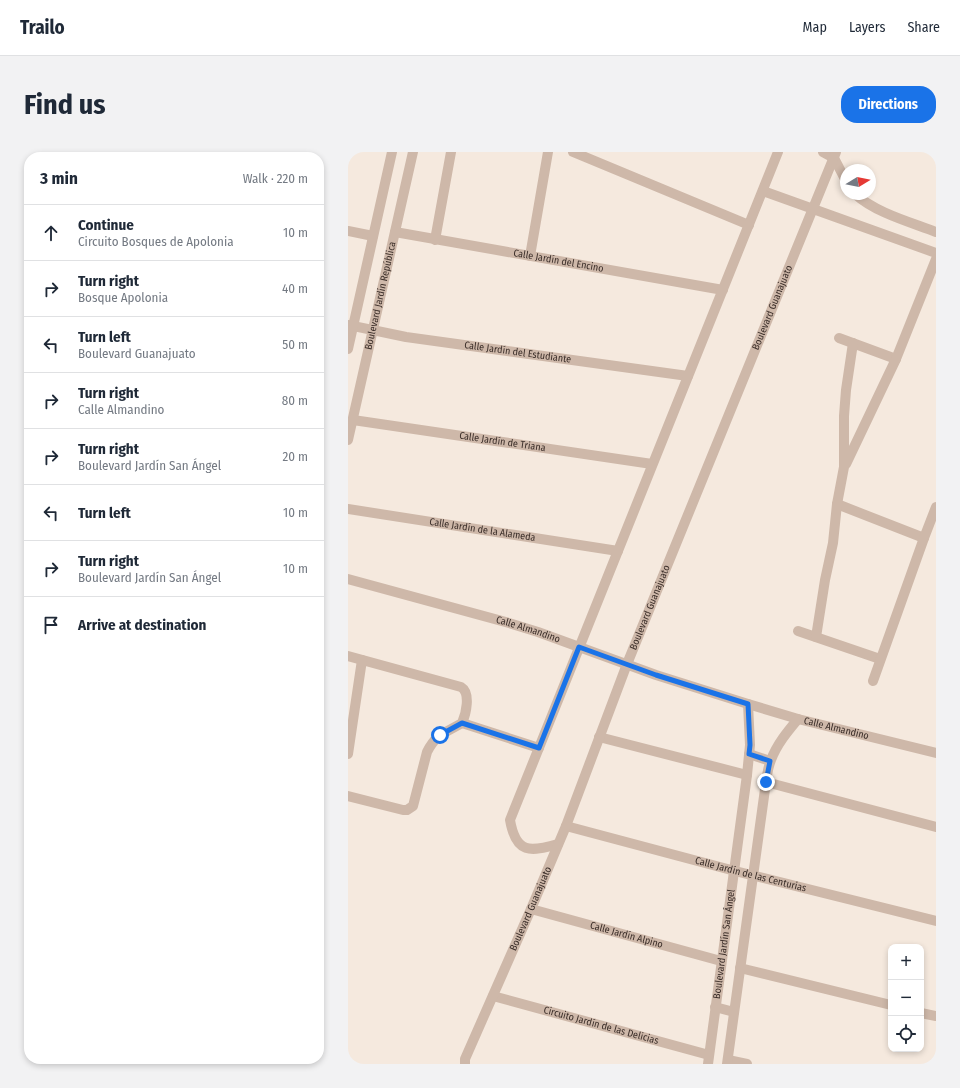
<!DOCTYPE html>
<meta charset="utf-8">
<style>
body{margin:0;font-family:"Fira Sans Condensed",sans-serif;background:#f2f2f3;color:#1f2937}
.controls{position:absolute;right:12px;bottom:12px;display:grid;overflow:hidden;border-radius:8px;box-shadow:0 2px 6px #0003}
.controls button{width:36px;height:36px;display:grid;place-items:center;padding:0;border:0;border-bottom:1px solid #e0e1e3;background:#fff;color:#1f2937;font:20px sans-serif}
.compass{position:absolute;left:492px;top:12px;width:36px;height:36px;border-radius:50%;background:#fff;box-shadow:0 2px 6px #0003;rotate:80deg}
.stop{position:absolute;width:12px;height:12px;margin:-9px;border:3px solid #1a73e8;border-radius:50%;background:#fff}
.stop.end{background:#1a73e8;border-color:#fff;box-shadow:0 1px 4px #0008}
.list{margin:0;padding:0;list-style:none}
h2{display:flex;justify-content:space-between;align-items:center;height:52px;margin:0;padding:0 16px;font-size:17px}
h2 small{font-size:13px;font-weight:400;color:#747a83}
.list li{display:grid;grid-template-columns:26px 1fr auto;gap:12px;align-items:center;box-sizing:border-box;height:56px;padding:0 16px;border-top:1px solid #e0e1e3}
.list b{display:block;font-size:15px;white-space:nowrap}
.list p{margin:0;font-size:13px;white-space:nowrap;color:#747a83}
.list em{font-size:13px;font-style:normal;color:#747a83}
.icon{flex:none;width:22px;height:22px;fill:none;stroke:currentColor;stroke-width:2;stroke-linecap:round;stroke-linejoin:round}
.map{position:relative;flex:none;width:588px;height:912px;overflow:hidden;border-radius:16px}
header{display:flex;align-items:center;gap:24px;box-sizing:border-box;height:56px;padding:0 20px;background:#fff;border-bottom:1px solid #e0e1e3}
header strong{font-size:19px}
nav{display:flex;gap:22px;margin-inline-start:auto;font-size:14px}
.intro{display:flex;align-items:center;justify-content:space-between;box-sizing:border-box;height:96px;padding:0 24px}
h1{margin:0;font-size:28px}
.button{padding:10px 18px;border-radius:16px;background:#1a73e8;color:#fff;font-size:14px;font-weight:700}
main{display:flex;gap:24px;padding:0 24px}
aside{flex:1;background:#fff;border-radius:16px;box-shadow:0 2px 6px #0003}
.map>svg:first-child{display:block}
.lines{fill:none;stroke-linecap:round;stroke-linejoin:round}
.minor{stroke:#ceb8a9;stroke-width:10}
.route{stroke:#1a73e8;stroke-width:5}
.labels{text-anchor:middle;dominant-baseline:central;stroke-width:3.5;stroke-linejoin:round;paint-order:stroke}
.street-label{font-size:10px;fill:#3b2e29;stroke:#fbf3ec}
</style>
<header>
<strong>Trailo</strong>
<nav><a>Map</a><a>Layers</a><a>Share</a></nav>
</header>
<div class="intro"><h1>Find us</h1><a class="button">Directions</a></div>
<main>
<aside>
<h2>3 min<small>Walk · 220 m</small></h2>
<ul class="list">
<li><svg class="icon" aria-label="ahead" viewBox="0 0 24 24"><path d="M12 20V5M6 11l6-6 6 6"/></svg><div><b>Continue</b><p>Circuito Bosques de Apolonia</p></div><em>10 m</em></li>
<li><svg class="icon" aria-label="right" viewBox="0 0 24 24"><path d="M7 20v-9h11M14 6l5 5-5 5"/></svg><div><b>Turn right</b><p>Bosque Apolonia</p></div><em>40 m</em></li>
<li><svg class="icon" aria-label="left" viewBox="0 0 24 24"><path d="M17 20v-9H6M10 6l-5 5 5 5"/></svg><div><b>Turn left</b><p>Boulevard Guanajuato</p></div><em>50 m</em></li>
<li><svg class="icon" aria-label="right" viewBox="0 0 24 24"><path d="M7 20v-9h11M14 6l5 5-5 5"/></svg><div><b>Turn right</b><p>Calle Almandino</p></div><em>80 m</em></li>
<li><svg class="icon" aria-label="right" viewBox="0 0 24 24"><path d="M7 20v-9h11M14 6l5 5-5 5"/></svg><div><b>Turn right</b><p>Boulevard Jardín San Ángel</p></div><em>20 m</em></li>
<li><svg class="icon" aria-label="left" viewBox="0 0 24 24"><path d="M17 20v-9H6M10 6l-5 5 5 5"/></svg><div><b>Turn left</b></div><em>10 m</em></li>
<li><svg class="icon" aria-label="right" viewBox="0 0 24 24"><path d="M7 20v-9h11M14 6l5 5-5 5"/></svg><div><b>Turn right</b><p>Boulevard Jardín San Ángel</p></div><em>10 m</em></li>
<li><svg class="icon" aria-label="arrive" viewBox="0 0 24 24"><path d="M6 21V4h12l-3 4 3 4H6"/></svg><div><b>Arrive at destination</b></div></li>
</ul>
</aside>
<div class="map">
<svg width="588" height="912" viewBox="0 0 588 912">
<rect width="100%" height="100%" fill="#f5e9de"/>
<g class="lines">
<g class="minor">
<path d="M225 0 401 73"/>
<path d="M475 0 486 6"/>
<path d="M486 6 498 29"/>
<path d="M415 39 588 101"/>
<path d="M507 42C528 61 562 70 588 80"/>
<path d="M0 79 25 84"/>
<path id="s1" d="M47 80 375 138"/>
<path d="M87 88 103 0"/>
<path d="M182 104 200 0"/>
<path id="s2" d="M0 173 58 185 340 224"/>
<path d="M491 186 548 207"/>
<path d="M0 197 44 0"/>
<path id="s3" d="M5 268 304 312"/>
<path id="s4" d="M0 288 65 0"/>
<path d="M498 312 548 207 588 107"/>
<path d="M489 352 576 386"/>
<path id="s5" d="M0 357 270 399"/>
<path id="s6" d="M0 427 161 471 190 480 308 523 400 552 450 567 588 601"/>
<path d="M450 479 532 507"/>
<path d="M468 485 477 428 485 391 489 352 496 315V264L498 238 505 191"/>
<path d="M0 504 113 535C123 541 118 562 114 571 97 581 88 582 79 600L65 654 59 658H55L0 644"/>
<path d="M525 529 576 386 588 355"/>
<path d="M114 571 191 596"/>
<path d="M251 585 399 623"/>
<path d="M0 602 14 508"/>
<path d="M401 602 422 609"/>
<path d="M418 630 588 675"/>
<path id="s7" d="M218 674 387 719 588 769"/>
<path d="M210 692C182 700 168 702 162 668L430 0"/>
<path id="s8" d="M183 757 373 809"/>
<path d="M392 816 543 853"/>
<path id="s9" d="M145 844 361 903"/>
<path d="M367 855 386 860"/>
<path d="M573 861 588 864"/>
<path d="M380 908 399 912"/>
<path id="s10" d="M117 912V907L183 757 218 674 279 512 488 0"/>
<path id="s11" d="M360 912 399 623 402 593 400 552"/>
<path d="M379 912 418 630C419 623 420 615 423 608 429 592 440 579 450 567"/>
</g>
</g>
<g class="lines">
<path class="route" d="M92 583 114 571 191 596 231 495 308 523 400 552 402 593 401 602 422 609 418 630"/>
</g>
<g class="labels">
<g class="street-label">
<text stroke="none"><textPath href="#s1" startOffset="166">Calle Jardín del Encino</textPath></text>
<text stroke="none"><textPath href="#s4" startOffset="148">Boulevard Jardín República</textPath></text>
<text stroke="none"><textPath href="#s10" startOffset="817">Boulevard Guanajuato</textPath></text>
<text stroke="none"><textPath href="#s2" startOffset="172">Calle Jardín del Estudiante</textPath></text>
<text stroke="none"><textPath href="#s3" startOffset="151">Calle Jardín de Triana</textPath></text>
<text stroke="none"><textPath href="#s5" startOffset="136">Calle Jardín de la Alameda</textPath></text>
<text stroke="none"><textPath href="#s10" startOffset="493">Boulevard Guanajuato</textPath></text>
<text stroke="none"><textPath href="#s6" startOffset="187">Calle Almandino</textPath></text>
<text stroke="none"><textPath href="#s6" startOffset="511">Calle Almandino</textPath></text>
<text stroke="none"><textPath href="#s7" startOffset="191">Calle Jardín de las Centurias</textPath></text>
<text stroke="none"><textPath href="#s10" startOffset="169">Boulevard Guanajuato</textPath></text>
<text stroke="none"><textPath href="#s8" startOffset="99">Calle Jardín Alpino</textPath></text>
<text stroke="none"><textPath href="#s11" startOffset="121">Boulevard Jardín San Ángel</textPath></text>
<text stroke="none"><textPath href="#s9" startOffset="112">Circuito Jardín de las Delicias</textPath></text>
</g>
</g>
</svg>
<div class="controls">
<button>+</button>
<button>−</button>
<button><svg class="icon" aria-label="locate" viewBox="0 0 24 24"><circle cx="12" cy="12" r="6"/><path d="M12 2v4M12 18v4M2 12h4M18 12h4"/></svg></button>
</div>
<svg class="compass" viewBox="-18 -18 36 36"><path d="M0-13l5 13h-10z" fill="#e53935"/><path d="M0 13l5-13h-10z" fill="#747a83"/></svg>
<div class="stop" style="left:92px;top:583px"></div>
<div class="stop end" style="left:418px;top:630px"></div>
</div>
</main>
